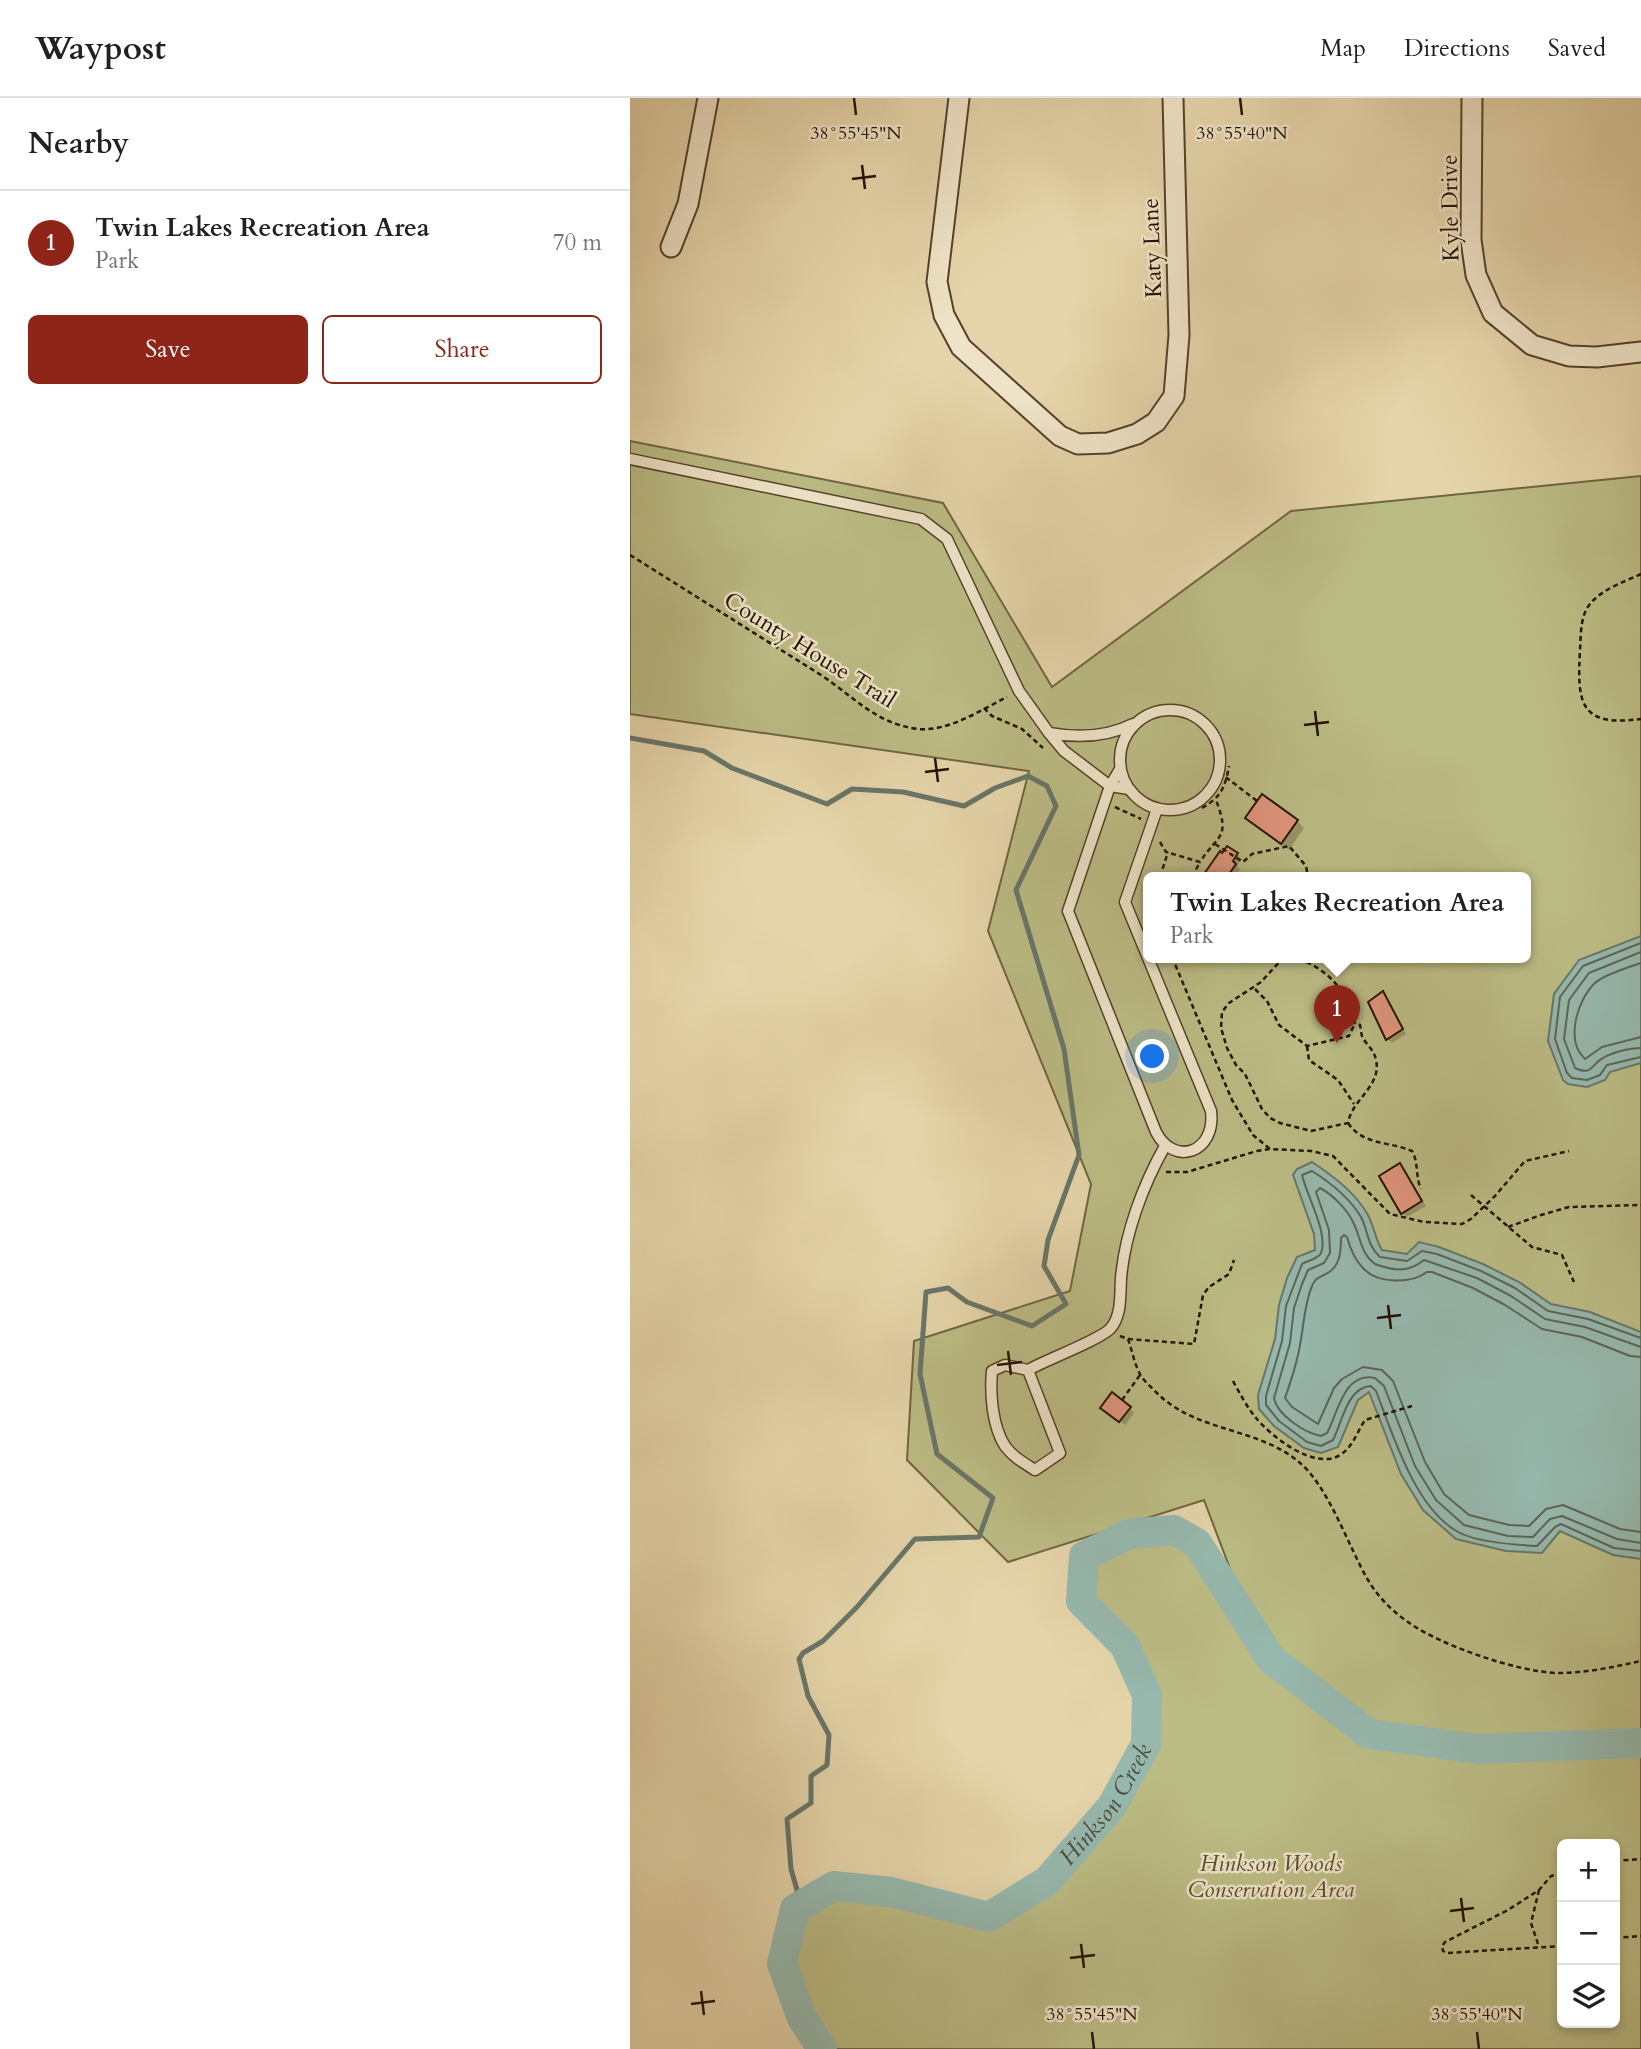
<!DOCTYPE html>
<meta charset="utf-8">
<style>
body{margin:0;font-family:Cardo,serif;background:#f2f2f2;color:#202124}
.controls{position:absolute;right:21px;bottom:21px;display:grid;overflow:hidden;border-radius:10px;box-shadow:0 4px 10px #0003}
.controls button{width:63px;height:63px;display:grid;place-items:center;padding:0;border:0;border-bottom:2px solid #e0e0e0;background:#fff;color:#202124;font:35px sans-serif}
.you{position:absolute;left:523px;top:959px;width:24px;height:24px;margin:-18px;border:5px solid #fff;border-radius:50%;background:#1a73e8;box-shadow:0 0 0 10px #1a73e833}
.badge{display:grid;place-items:center;width:46px;height:46px;border-radius:50%;background:#8f2418;color:#fff;font-size:23px;font-weight:700}
.pin{position:absolute;translate:-50% -58px;filter:drop-shadow(0 2px 4px #0008)}
.pin::after{content:'';position:absolute;top:37px;width:24px;height:21px;background:inherit;clip-path:polygon(0 0,100% 0,50% 100%)}
.popup{position:absolute;left:513px;top:774px;width:388px;height:91px;box-sizing:border-box;display:grid;place-content:center;border-radius:10px;background:#fff;filter:drop-shadow(0 2px 5px #0005);font-size:23px;white-space:nowrap;color:#757577}
.popup b{font-size:26px;color:#202124}
.popup::after{content:'';position:absolute;left:50%;top:100%;margin-left:-14px;border:14px solid transparent;border-top-color:#fff}
.list{margin:0;padding:0;list-style:none}
h2{display:flex;justify-content:space-between;align-items:center;height:91px;margin:0;padding:0 28px;font-size:30px}
h2 small{font-size:23px;font-weight:400;color:#757577}
.list li{display:grid;grid-template-columns:46px 1fr auto;gap:21px;align-items:center;box-sizing:border-box;height:105px;padding:0 28px;border-top:2px solid #e0e0e0}
.list b{display:block;font-size:26px;white-space:nowrap}
.list p{margin:0;font-size:23px;white-space:nowrap;color:#757577}
.list em{font-size:23px;font-style:normal;color:#757577}
.actions{display:flex;gap:14px;padding:21px 28px}
.actions a{flex:1;padding:16px 0;border:2px solid #8f2418;border-radius:10px;text-align:center;font-size:24px;color:#8f2418}
.actions .main{background:#8f2418;color:#fff}
.icon{flex:none;width:38px;height:38px;fill:none;stroke:currentColor;stroke-width:2;stroke-linecap:round;stroke-linejoin:round}
.map{position:relative;flex:none;width:1011px;height:1951px;overflow:hidden}
header{display:flex;align-items:center;gap:42px;box-sizing:border-box;height:98px;padding:0 35px;background:#fff;border-bottom:2px solid #e0e0e0}
header strong{font-size:33px}
nav{display:flex;gap:38px;margin-inline-start:auto;font-size:24px}
main{display:flex}
aside{flex:1;background:#fff}
.map>svg:first-child{display:block}
.green{fill:#bbbb84;stroke:#6f6642;stroke-width:2;fill-rule:evenodd}
.water{fill:#96b8ad;stroke:#687668;stroke-width:2}
.shadow{fill:#0003}
.lines{fill:none;stroke-linecap:round;stroke-linejoin:round}
.shore{stroke:#5c6556;stroke-width:2}
.stream{stroke:#687668;stroke-width:5}
.river{stroke:#96b8ad;stroke-width:30}
.building{fill:#df957d;stroke:#231200;stroke-width:2}
.service-casing{stroke:#54422a;stroke-width:13}
.minor-casing{stroke:#54422a;stroke-width:23}
.path{stroke:#231200;stroke-width:2.5;stroke-dasharray:5 3.5;stroke-linecap:butt}
.service{stroke:#eee3c7;stroke-width:10}
.minor{stroke:#eee3c7;stroke-width:19}
.ticks{fill:none;stroke:#231200;stroke-width:2.5}
.labels{text-anchor:middle;dominant-baseline:central;stroke-width:5;stroke-linejoin:round;paint-order:stroke}
.street-label{font-size:23px;fill:#231200;stroke:#eee3c7}
.park-label{font-size:23px;font-style:italic;fill:#584d2e;stroke:#eee3c7}
.water-label{font-size:24px;font-style:italic;fill:#4b4c3d;stroke:#eee3c7}
.ticks-label{font-size:18px;text-anchor:middle;fill:#231200;stroke:#eee3c7;stroke-width:5;stroke-linejoin:round;paint-order:stroke}
</style>
<header>
<strong>Waypost</strong>
<nav><a>Map</a><a>Directions</a><a>Saved</a></nav>
</header>
<main>
<aside>
<h2>Nearby<small></small></h2>
<ul class="list">
<li><span class="badge">1</span><div><b>Twin Lakes Recreation Area</b><p>Park</p></div><em>70 m</em></li>
</ul>
<div class="actions"><a class="main">Save</a><a>Share</a></div>
</aside>
<div class="map">
<svg width="1011" height="1951" viewBox="0 0 1011 1951">
<rect width="100%" height="100%" fill="#e5d4a9"/>
<filter id="stains"><feTurbulence type="fractalNoise" baseFrequency=".00286" numOctaves="4"/><feColorMatrix values="0 0 0 0 .2 0 0 0 0 .09 0 0 0 0 .02 0 0 0 .5 -.17"/></filter>
<radialGradient id="worn" r=".72"><stop offset=".6" stop-color="#630" stop-opacity="0"/><stop offset="1" stop-color="#630" stop-opacity=".3"/></radialGradient>
<path class="green" d="M0 343 313 405 422 589 661 413 1011 378V1951H192L172 1920 152 1866 165 1811 204 1788 261 1794 359 1819 417 1783 482 1708 516 1646 517 1597 495 1549 451 1503 454 1458 499 1436 544 1432 567 1445 641 1561 674 1585 616 1513 574 1402 378 1464 277 1362 284 1243 440 1193 461 1086 358 833 399 673 0 616ZM518 779H896V859H518ZM705 1610H706L766 1640 739 1636ZM932 1746H985V1925H932Z"/>
<g class="water">
<path d="M1011 838V965L980 974 975 982 957 989 938 986 933 982 918 943 924 896 949 862Z"/>
<path d="M682 1064C703 1078 725 1094 738 1117 744 1128 745 1141 752 1152L777 1156 789 1144 809 1149 853 1166 889 1184 921 1206 960 1214 1011 1234V1461L983 1457 930 1433 912 1455 876 1453 826 1441 793 1412 771 1376 739 1294 728 1302 708 1349 691 1355 674 1350 644 1328 629 1311 628 1297 645 1241 649 1207 657 1180 667 1159 685 1152 684 1136 663 1077 667 1071Z"/>
</g>
<g class="shadow">
<path d="M617 720 667 723 674 730 659 752Z"/>
<path d="M597 750 612 761 607 768 610 771 605 779H574Z"/>
<path d="M752 896 776 936 762 945 757 941Z"/>
<path d="M770 1067 796 1108 777 1119 772 1115Z"/>
<path d="M500 1310 504 1315 495 1327 477 1314Z"/>
</g>
<g class="lines">
<g class="shore">
<path d="M1011 845 953 868 930 899 925 941 937 975 942 980 957 982 970 977 977 967 1011 959"/>
<path d="M1011 854 959 875 939 902 934 941 945 970C963 978 960 967 973 960 983 954 1000 950 1011 950"/>
<path d="M1011 865C999 869 973 877 965 885 947 902 935 943 955 961L972 949 1011 939"/>
<path d="M1011 1240 958 1221 918 1213 885 1190 851 1173 807 1156 792 1153 777 1163 750 1159C737 1148 738 1132 731 1119 719 1099 701 1085 682 1073L672 1077C676 1096 699 1136 691 1155 688 1161 677 1163 672 1166L656 1208 652 1243 636 1298V1307L649 1323 677 1344 691 1348 703 1342C712 1325 717 1289 741 1288L746 1293C763 1337 785 1410 828 1434 846 1444 887 1447 907 1448L925 1429 931 1426 984 1450 1011 1453"/>
<path d="M1011 1249 955 1229 915 1221 881 1198 847 1180 794 1162C778 1175 764 1173 745 1166 731 1156 731 1141 724 1126 718 1112 703 1097 690 1090L686 1094 699 1132 700 1155 694 1165 678 1172 672 1186 664 1210 660 1245 644 1300C647 1317 675 1335 691 1338L697 1335C708 1315 714 1273 745 1280L754 1288 785 1368 806 1402 834 1427 878 1438 903 1439 920 1421 932 1418 987 1441 1011 1445"/>
<path d="M1011 1259 1000 1258 952 1239 912 1231 875 1207 843 1190 802 1174H797C781 1186 747 1186 733 1170 725 1162 720 1150 717 1139L714 1137 711 1140C711 1155 710 1170 694 1177 688 1180 685 1181 682 1188 674 1207 674 1227 670 1247 667 1265 661 1283 655 1300L662 1309 688 1326 704 1290 712 1281 733 1269 752 1272 763 1283 795 1364 814 1396 839 1417 879 1427 899 1428 916 1411 933 1407 990 1431 1011 1434"/>
</g>
<path class="stream" d="M0 640 74 653 102 670 197 706 222 691 273 694 334 708 365 690 398 678 417 688 426 708 386 792 434 951 449 1057 418 1142 414 1168 436 1206 402 1228 337 1204 318 1190 296 1194 290 1276 307 1356 363 1400 349 1439 285 1441 227 1509 193 1543 173 1555 169 1561 178 1598 199 1637 197 1667 181 1678V1705L157 1721 161 1771 167 1792 165 1811"/>
<path class="river" id="s1" d="M192 1951 172 1920 152 1866 165 1811 204 1788 261 1794 359 1819 417 1783 482 1708 516 1646 517 1597 495 1548 451 1503 454 1458 499 1436 544 1432 567 1445 641 1561 739 1636 848 1651 1011 1645"/>
</g>
<g class="building">
<path d="M632 696 668 722 651 746 615 720Z"/>
<path d="M597 748 608 755 603 763 606 766 597 779H572L590 753 592 755Z"/>
<path d="M753 893 773 931 756 942 738 904Z"/>
<path d="M770 1065 792 1103 771 1116 749 1078Z"/>
<path d="M482 1294 501 1309 489 1324 470 1310Z"/>
</g>
<g class="lines">
<defs>
<g id="service">
<path d="M0 361 291 421 317 441 389 593 419 635 434 653 480 688 499 691"/>
<circle cx="540" cy="662" r="50"/>
<path d="M419 635C447 640 477 639 503 626"/>
<path d="M490 671 480 688 438 813 526 1034C544 1069 586 1055 581 1013L495 804 527 711"/>
<path d="M398 1272 375 1267 362 1273C360 1295 362 1328 375 1348 383 1359 394 1365 405 1372L430 1355 398 1272C416 1262 469 1242 480 1231 492 1218 490 1197 491 1180 495 1135 513 1087 535 1048"/>
</g>
<g id="minor">
<path d="M329 0 307 184 314 217 331 249 430 338 448 346 478 345 507 336 526 324 544 298 549 237 543 0"/>
<path d="M842 0 841 142 846 177 863 215 902 247 939 258 967 259 1011 254"/>
<path d="M41 149 58 106 78 0"/>
</g>
</defs>
<use href="#service" class="service-casing"/>
<use href="#minor" class="minor-casing"/>
<g class="path">
<path d="M0 457C64 497 127 537 191 577 223 598 246 626 288 631 318 634 351 612 377 599"/>
<path d="M1011 476C994 484 972 491 960 506 950 518 951 537 950 552 947 606 950 629 1011 621"/>
<path d="M354 610 362 618 392 631 413 650"/>
<path d="M589 674 627 703"/>
<path d="M485 709 511 721"/>
<path d="M572 710C591 699 595 690 599 668"/>
<path d="M530 744 536 754 570 764C588 736 601 741 586 702"/>
<path d="M585 746 613 764 622 756 659 748 676 768 678 779"/>
<path d="M530 779 538 754"/>
<path d="M562 779 570 764"/>
<path d="M542 859 602 1002 623 1037 640 1051"/>
<path d="M654 859 631 884 599 905 592 914 591 930 597 950 606 967 615 976 632 1011 640 1020 650 1025 681 1033 718 1025C722 1001 752 988 746 962 744 951 736 947 732 938 731 935 731 931 730 927L725 925C717 891 696 869 663 859"/>
<path d="M625 891 637 903 649 927 677 948 719 938 725 925"/>
<path d="M677 948 679 962 708 982 724 1006"/>
<path d="M718 1025C734 1048 759 1043 782 1053 789 1065 785 1078 791 1091"/>
<path d="M536 1074H557L627 1053 640 1051 681 1053 703 1058 760 1116 794 1124 832 1126 841 1121 865 1098 895 1063 939 1053"/>
<path d="M841 1097 902 1149 932 1157 944 1184"/>
<path d="M878 1129 911 1117 939 1109 1011 1107"/>
<path d="M490 1238 498 1241C502 1252 504 1265 510 1276 513 1282 519 1287 524 1292 564 1335 626 1328 669 1364 699 1389 718 1448 738 1482 748 1499 762 1513 778 1524 809 1547 888 1574 927 1575 956 1575 984 1569 1011 1563"/>
<path d="M498 1241 564 1246 573 1197 579 1189 599 1176 604 1162"/>
<path d="M603 1283C610 1296 617 1309 626 1320 642 1339 685 1373 710 1357 723 1349 727 1334 735 1322L782 1308"/>
<path d="M492 1302 510 1277"/>
<path d="M985 1763 1011 1761"/>
<path d="M932 1775 921 1778 909 1792 878 1812 815 1844 812 1848 813 1853 817 1855 932 1848"/>
<path d="M909 1792 901 1825 909 1849"/>
<path d="M985 1840 1011 1838"/>
</g>
<use href="#service" class="service"/>
<use href="#minor" class="minor"/>
</g>
<path class="ticks" d="M224 0 226 17M610 0 612 17M232 67 235 91M222 81 246 78M685 613 688 638M674 627 699 624M305 660 308 684M295 674 319 671M758 1207 761 1231M747 1220 771 1217M378 1253 381 1277M367 1267 392 1264M831 1800 834 1824M820 1813 844 1810M451 1846 454 1870M440 1860 465 1857M71 1893 74 1917M61 1906 85 1903M462 1934 464 1951M847 1934 849 1951"/>
<g class="labels">
<g class="street-label">
<text transform="translate(820 110) rotate(-91)">Kyle Drive</text>
<text transform="translate(522 150) rotate(-92)">Katy Lane</text>
<text transform="translate(180 552) rotate(32)">County House Trail</text>
</g>
<g class="park-label">
<text x="641" y="1765">Hinkson Woods<tspan x="641" dy="26">Conservation Area</tspan></text>
</g>
<g class="water-label">
<text stroke="none"><textPath href="#s1" startOffset="520">Hinkson Creek</textPath></text>
</g>
</g>
<g class="ticks-label">
<text x="226" y="41">38°55'45"N</text>
<text x="612" y="41">38°55'40"N</text>
<text x="462" y="1922">38°55'45"N</text>
<text x="847" y="1922">38°55'40"N</text>
</g>
<rect width="100%" height="100%" filter="url(#stains)"/>
<rect width="100%" height="100%" fill="url(#worn)"/>
</svg>
<div class="controls">
<button>+</button>
<button>−</button>
<button><svg class="icon" aria-label="layers" viewBox="0 0 24 24"><path d="M12 4l9 5-9 5-9-5zM3 14l9 5 9-5"/></svg></button>
</div>
<div class="you"></div>
<div class="pin badge" style="left:707px;top:945px">1</div>
<div class="popup"><b>Twin Lakes Recreation Area</b>Park</div>
</div>
</main>
